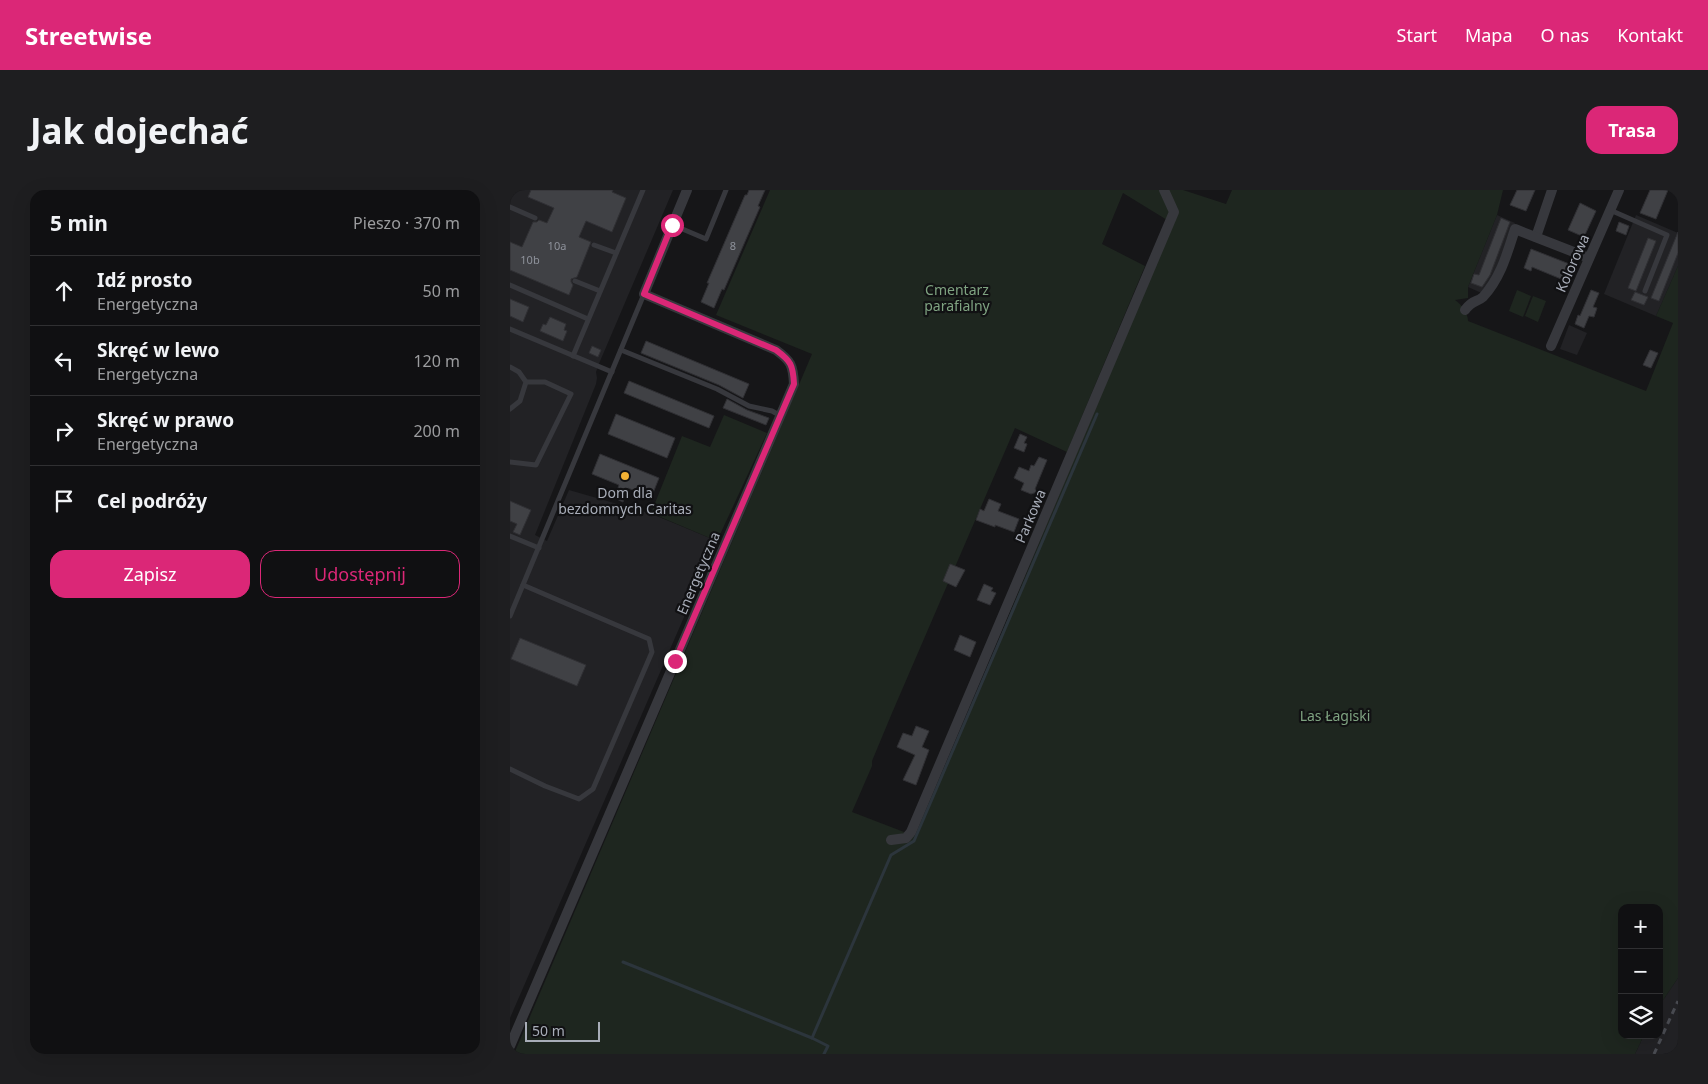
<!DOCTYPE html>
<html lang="pl">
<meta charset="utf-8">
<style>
body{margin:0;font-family:"Noto Sans",sans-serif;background:#1e1e20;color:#f1f3f6}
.controls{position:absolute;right:15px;bottom:15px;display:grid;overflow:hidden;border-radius:10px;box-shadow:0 5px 20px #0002}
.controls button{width:45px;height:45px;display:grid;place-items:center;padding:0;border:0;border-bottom:1px solid #303032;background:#101012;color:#f1f3f6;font:25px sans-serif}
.scale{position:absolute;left:15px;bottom:12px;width:75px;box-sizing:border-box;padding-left:5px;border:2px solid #a8adb8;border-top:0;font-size:14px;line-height:18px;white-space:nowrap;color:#a8adb8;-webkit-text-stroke:4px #111113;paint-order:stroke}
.stop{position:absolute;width:15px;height:15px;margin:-11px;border:4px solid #db2777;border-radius:50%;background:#fff}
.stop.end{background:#db2777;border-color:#fff;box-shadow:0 1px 5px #0008}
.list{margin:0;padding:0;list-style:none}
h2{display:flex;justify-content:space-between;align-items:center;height:65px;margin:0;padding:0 20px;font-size:21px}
h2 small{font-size:16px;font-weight:400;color:#9c9d9f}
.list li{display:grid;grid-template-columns:32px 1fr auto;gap:15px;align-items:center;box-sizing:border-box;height:70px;padding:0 20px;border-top:1px solid #303032}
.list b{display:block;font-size:19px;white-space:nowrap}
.list p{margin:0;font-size:16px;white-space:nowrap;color:#9c9d9f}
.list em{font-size:16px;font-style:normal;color:#9c9d9f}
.actions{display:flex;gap:10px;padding:15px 20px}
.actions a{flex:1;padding:11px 0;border:1px solid #db2777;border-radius:15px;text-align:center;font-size:18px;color:#db2777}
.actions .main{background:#db2777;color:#fff}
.icon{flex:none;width:28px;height:28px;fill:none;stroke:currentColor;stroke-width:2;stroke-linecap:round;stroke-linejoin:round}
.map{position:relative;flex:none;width:1168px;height:864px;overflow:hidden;border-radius:15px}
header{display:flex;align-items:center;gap:30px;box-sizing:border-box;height:70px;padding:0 25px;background:#db2777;color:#fff}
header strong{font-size:24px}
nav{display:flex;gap:28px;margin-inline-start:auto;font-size:18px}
.intro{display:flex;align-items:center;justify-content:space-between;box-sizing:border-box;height:120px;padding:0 30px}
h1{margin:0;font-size:35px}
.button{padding:12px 22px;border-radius:15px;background:#db2777;color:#fff;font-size:18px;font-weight:700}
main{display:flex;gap:30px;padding:0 30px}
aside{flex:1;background:#101012;border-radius:15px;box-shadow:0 5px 20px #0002}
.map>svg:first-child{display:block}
.built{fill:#222225}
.green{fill:#1e261f;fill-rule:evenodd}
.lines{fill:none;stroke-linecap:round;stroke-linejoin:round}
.stream{stroke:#2c353c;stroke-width:3}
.building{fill:#404145;stroke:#303034}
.lane{stroke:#37383d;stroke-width:5}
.street{stroke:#37383d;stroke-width:10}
.rail{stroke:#4a4c52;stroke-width:3;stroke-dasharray:6 5;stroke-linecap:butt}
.route{stroke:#db2777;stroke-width:6}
.poi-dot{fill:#f2b134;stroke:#111113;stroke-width:2}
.labels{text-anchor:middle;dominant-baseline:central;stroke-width:4.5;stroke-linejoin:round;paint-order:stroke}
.number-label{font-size:11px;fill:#8e929b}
.street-label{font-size:14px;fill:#a8adb8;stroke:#111113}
.park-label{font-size:14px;fill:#7fa381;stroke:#111113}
.poi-label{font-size:14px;fill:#a8adb8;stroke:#111113}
</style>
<header>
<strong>Streetwise</strong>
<nav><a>Start</a><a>Mapa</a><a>O nas</a><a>Kontakt</a></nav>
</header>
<div class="intro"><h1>Jak dojechać</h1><a class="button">Trasa</a></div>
<main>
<aside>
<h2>5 min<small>Pieszo · 370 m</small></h2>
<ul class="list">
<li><svg class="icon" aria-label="ahead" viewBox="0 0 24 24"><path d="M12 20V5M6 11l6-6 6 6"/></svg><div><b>Idź prosto</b><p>Energetyczna</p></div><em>50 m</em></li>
<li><svg class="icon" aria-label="left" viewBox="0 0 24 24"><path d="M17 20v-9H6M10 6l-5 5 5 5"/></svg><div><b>Skręć w lewo</b><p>Energetyczna</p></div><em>120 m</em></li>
<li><svg class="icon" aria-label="right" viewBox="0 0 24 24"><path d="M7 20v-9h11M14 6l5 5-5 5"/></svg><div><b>Skręć w prawo</b><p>Energetyczna</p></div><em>200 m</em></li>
<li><svg class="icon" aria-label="arrive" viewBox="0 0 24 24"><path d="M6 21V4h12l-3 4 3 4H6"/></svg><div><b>Cel podróży</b></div></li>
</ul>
<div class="actions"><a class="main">Zapisz</a><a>Udostępnij</a></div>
</aside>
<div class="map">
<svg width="1168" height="864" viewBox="0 0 1168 864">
<rect width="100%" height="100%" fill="#161618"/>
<g class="built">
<path d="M0 0H163L88 176 86 182 87 188 86 194 25 345 37 351 59 300 142 324 207 351 0 828Z"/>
<path d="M987 25 1005 33 976 105 958 97Z"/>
<path d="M1126 25 1168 43V76L1146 126 1094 104Z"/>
<path d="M1059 135 1077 143 1067 165 1050 159Z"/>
<path d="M1168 788V864H1125L1134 845H1149V816Z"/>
</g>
<g class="green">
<path d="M260 0H673L716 14 722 0H993L987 25 958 97V108L945 110C951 114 958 123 958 131L1136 201 1163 133 1146 126 1168 76V788L1149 816V718H1112V845H1134L1125 864H4L302 164 206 125ZM613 3 662 33 407 647 342 622 362 576V571L382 523 505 238 557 262 635 76 592 54Z"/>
<path d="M1007 100 1021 106 1013 127 999 121Z"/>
<path d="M1023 106 1036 111 1028 132 1015 126Z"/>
<path d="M214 225 257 243 207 351 141 323 172 246 200 257Z"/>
</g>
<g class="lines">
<g class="stream">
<path d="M113 772 302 848 318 856 314 864"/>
<path d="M302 848 381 665 404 651 587 224"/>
</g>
</g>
<g class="building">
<path d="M21 0H103L102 2 116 8 102 42 76 31 69 47 81 52 67 87 61 89V92L63 95 59 105 0 80V52L12 57 23 32H27L29 30 37 33 44 18 18 7Z"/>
<path d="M239 0H255L248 16 250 17 214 100 212 99 204 118 191 112 199 93H197L235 5H237Z"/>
<path d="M1007 0H1025L1016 21 1000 15Z"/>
<path d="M1140 0H1158L1146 29 1130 23Z"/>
<path d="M1070 13 1086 21 1074 47 1058 40Z"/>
<path d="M991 28 1000 32 980 85 972 97 961 93 964 84 969 85Z"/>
<path d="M1109 32 1119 36 1116 45 1106 41Z"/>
<path d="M1168 42V63L1149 111 1141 108Z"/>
<path d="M1138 48 1146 51 1126 101 1118 98Z"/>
<path d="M1021 59 1062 75 1056 91 1022 77 1021 81 1014 78Z"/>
<path d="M1081 100 1089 103 1083 117 1087 118 1084 127 1079 126 1074 138 1065 134 1068 125 1070 126Z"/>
<path d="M1125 102 1138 107 1134 115 1121 110Z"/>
<path d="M0 109 19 117 13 132 0 126Z"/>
<path d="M40 127 56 134 54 140 57 141 53 151 30 141 33 134 36 135Z"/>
<path d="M136 151 239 194 233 208 209 195 131 163Z"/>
<path d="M82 156 91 160 88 167 79 163Z"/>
<path d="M1140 160 1148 163 1141 178 1133 175Z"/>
<path d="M119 191 204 226 199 238 114 203Z"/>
<path d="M217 209 237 220 259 228 256 235 213 218Z"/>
<path d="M106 224 165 248 157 268 98 244Z"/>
<path d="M510 244 517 247 514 253 517 254 514 262 504 258Z"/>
<path d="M90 264 149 288 141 308 118 298 113 312 104 308 109 295 82 284Z"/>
<path d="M529 267 537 270 525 299 527 302 521 304 511 300 514 293 504 288 509 277 519 281 521 275 524 276Z"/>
<path d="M479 309 491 314 488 321 509 329 504 342 485 335V337L466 330 470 319 474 321Z"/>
<path d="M0 311 21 320 10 345 3 342 7 334 0 331Z"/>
<path d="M440 374 455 380 446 397 433 391Z"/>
<path d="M474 394 483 398 481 401 486 403 480 415 467 410Z"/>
<path d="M450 445 466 452 460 467 444 460Z"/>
<path d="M10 448 76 475 67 496 1 469Z"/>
<path d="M406 536 419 541 412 557 419 560 406 595 393 590 405 565 387 557 393 543 402 546Z"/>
</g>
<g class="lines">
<g class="lane">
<path d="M0 1V0"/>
<path d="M0 17 25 28"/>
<path d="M1100 20 1157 45 1135 101"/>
<path d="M163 35 196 49 216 0"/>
<path d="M84 55 106 63"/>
<path d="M65 91 90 101"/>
<path d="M0 95 78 129"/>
<path d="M0 139 102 182"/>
<path d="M111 160 207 199 239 216 262 221 271 226"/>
<path d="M63 166 133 0"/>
<path d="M0 177 9 182 16 192 10 211 0 219"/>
<path d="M0 272 26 275 61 204 35 192H16"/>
<path d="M0 346 29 358"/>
<path d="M0 426 134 104"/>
<path d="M0 579 35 596 69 609 83 599 142 462 139 449 13 395"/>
</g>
<g class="street">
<path d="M1026 47 1042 0"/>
<path d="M955 120C963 109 966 113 973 107 991 87 997 64 1005 39L1079 68"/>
<path d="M1041 156 1109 0"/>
<path d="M381 650 396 648 401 642 664 22 654 0"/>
<path d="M0 856 284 194C283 175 281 171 266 160L134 104 177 0"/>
</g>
<path class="rail" d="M1144 864 1168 811"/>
</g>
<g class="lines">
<path class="route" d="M162 35 134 104 266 160C281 171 283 175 284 194L165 471"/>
</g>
<circle class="poi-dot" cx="115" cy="286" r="5"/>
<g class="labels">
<g class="number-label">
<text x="47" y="55">10a</text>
<text x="223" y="55">8</text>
<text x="20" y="69">10b</text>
</g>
<g class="street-label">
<text transform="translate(1062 73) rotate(-66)">Kolorowa</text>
<text transform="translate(520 326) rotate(-67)">Parkowa</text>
<text transform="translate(188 383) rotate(-67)">Energetyczna</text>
</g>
<g class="park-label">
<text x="447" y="99">Cmentarz<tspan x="447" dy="16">parafialny</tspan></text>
<text x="825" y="525">Las Łagiski</text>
</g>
<g class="poi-label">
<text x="115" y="302">Dom dla<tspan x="115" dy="16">bezdomnych Caritas</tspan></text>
</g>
</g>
</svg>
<div class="controls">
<button>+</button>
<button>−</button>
<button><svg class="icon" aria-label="layers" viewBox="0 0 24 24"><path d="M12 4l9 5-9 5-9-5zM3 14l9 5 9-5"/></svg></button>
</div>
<div class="scale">50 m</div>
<div class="stop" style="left:162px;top:35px"></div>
<div class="stop end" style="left:165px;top:471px"></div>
</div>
</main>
